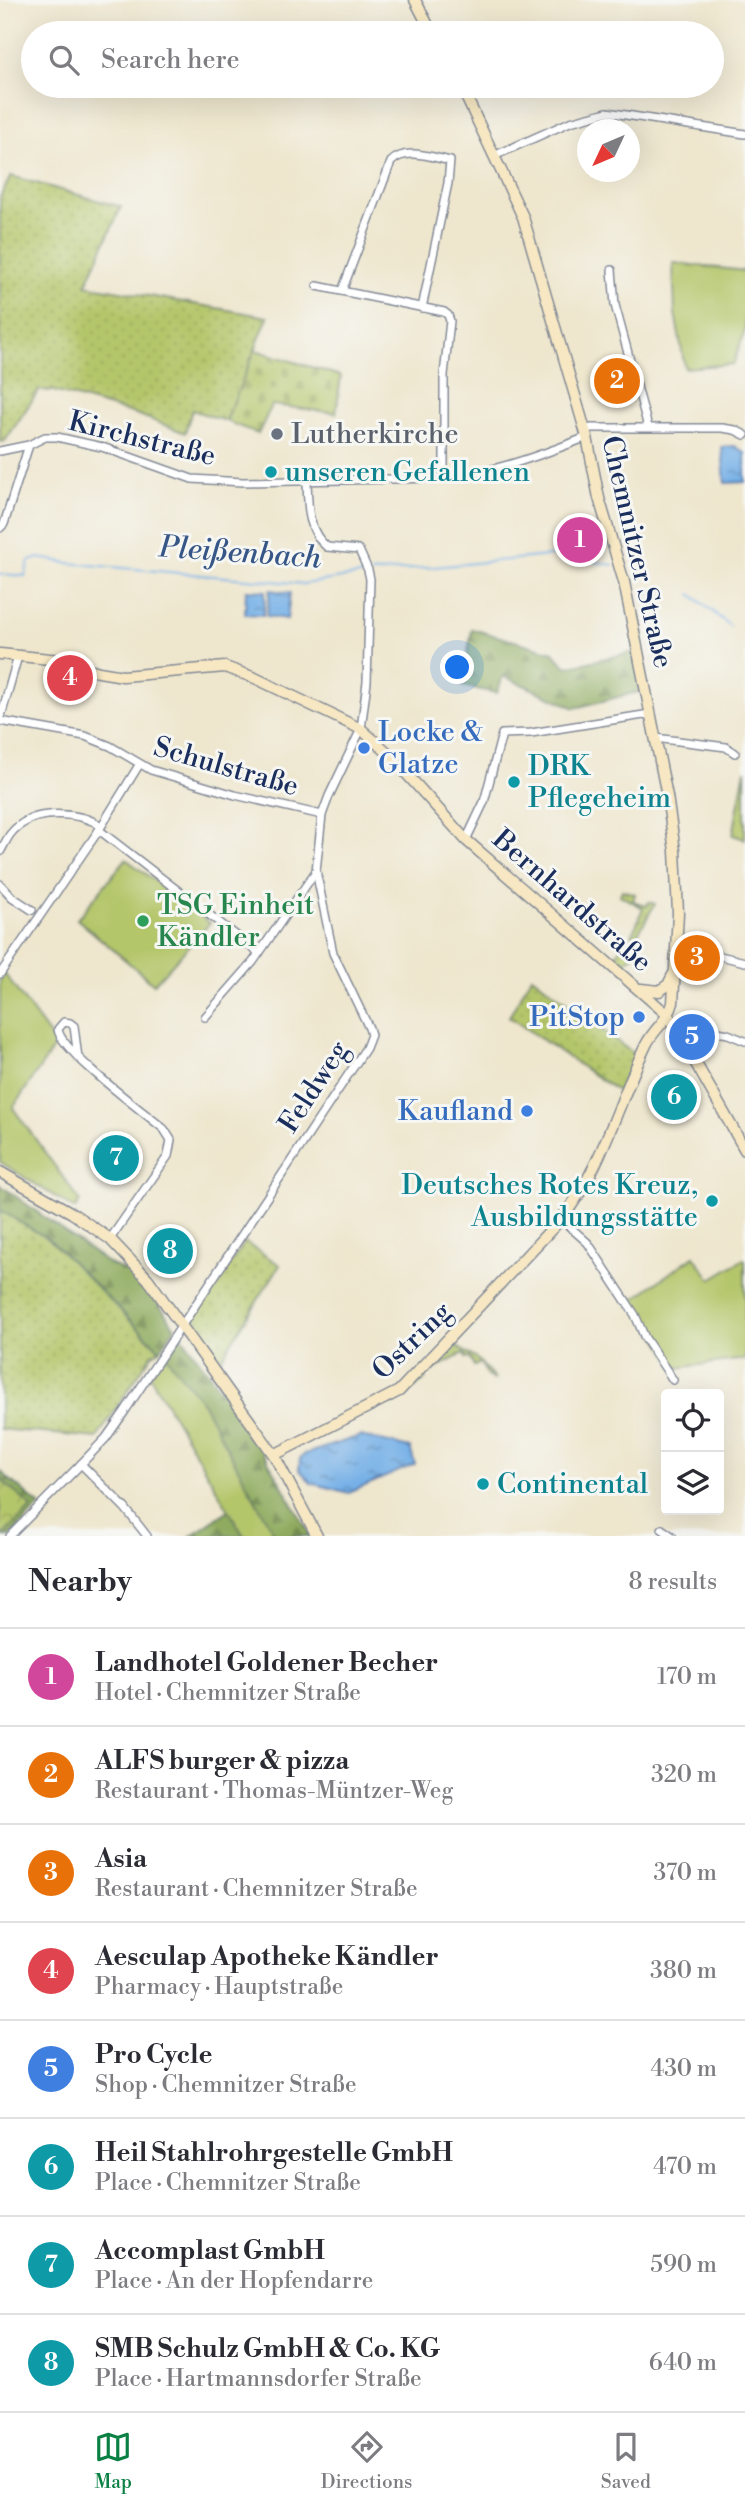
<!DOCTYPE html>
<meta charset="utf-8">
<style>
body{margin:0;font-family:"Libre Bodoni",serif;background:#f7f7f7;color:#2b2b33}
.controls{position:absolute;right:21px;bottom:21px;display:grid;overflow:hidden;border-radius:7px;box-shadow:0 7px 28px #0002}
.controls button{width:63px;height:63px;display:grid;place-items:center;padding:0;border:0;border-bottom:2px solid #e1e1e2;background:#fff;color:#2b2b33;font:35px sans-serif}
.compass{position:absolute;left:577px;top:119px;width:63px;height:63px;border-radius:50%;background:#fff;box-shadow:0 7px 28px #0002;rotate:226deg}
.you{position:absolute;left:458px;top:668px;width:24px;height:24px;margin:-18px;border:5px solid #fff;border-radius:50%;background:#1a73e8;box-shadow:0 0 0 10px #1a73e833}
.badge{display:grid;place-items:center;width:46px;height:46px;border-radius:50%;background:#0b8043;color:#fff;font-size:23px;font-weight:700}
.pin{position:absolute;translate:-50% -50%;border:4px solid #fff;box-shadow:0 2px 7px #0006}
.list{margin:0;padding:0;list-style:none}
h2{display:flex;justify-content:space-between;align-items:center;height:91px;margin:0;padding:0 28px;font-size:30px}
h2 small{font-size:23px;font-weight:400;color:#7c7c81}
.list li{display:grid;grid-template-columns:46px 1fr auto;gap:21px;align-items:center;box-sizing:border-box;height:98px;padding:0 28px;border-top:2px solid #e1e1e2}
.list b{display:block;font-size:26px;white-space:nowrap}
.list p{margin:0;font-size:23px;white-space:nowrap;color:#7c7c81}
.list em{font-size:23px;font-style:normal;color:#7c7c81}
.icon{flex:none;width:38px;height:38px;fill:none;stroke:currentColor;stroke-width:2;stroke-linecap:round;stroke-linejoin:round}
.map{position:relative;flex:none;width:745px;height:1536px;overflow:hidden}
.search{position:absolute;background:#fff;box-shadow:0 7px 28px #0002;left:21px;right:21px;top:21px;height:77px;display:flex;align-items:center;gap:18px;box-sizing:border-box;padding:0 24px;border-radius:38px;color:#7c7c81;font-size:26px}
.sheet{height:875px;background:#fff}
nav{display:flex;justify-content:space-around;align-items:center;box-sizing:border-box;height:98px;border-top:2px solid #e1e1e2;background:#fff;font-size:19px;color:#7c7c81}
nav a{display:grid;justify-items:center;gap:4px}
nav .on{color:#0b8043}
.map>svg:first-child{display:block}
.grass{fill:url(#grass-dots);stroke:#687a64;stroke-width:2}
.forest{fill:url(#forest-firs);stroke:#556d5e;stroke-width:2}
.cemetery{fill:url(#cemetery-stones);stroke:#687a64;stroke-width:2}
.park{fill:url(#park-crowns);stroke:#687a64;stroke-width:2}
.garden{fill:#b4c66a;stroke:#687a64;stroke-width:2}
.water{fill:url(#water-ripples);stroke:#4870a2;stroke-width:2}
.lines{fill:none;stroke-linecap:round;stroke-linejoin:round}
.stream{stroke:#76b0e7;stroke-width:2}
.street-casing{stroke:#848a96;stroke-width:10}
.secondary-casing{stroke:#848a96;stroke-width:13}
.street{stroke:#fff;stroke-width:7}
.secondary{stroke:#f7e8c3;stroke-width:10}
.worship-dot{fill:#6b7280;stroke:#f6f6f2;stroke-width:2.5}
.culture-dot{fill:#0f9aa8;stroke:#f6f6f2;stroke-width:2.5}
.shop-dot{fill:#3f7fe0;stroke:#f6f6f2;stroke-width:2.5}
.leisure-dot{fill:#2e9e5b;stroke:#f6f6f2;stroke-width:2.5}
.labels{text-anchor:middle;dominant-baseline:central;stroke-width:6;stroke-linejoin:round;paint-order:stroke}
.worship-label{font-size:28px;fill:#5b616d;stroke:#f6f6f2;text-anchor:start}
.street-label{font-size:28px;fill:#1b2f5e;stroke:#f6f6f2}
.culture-label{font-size:28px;fill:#0d838f;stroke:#f6f6f2;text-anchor:start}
.shop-label{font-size:28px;fill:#366cbe;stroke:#f6f6f2;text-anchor:end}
.leisure-label{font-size:28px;fill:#27864d;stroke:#f6f6f2;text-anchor:start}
.water-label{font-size:30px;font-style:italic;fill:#365687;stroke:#f6f6f2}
</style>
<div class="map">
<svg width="745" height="1536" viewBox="0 0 745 1536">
<defs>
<pattern id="grass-dots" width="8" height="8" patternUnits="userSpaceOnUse" patternTransform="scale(1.75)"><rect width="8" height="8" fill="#b4c66a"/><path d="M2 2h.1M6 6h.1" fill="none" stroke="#9aaa5e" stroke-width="1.8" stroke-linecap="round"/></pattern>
<pattern id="forest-firs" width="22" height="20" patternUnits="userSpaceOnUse" patternTransform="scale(1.75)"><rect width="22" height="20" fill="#8fab5e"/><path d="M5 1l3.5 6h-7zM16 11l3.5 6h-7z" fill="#748c51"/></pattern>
<pattern id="cemetery-stones" width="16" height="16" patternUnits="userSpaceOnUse" patternTransform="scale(1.75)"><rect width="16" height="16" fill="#b4c66a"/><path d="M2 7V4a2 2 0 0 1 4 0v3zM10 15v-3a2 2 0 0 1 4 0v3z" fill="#9aaa5e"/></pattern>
<pattern id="park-crowns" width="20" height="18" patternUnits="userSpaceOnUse" patternTransform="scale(1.75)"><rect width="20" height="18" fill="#b4c66a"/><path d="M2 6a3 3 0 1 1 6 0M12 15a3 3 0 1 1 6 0" fill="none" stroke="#9aaa5e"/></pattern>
<pattern id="water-ripples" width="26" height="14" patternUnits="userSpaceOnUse" patternTransform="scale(1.75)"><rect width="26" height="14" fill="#76b0e7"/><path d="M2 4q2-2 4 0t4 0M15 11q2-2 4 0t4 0" fill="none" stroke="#6090be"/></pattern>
</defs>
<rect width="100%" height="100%" fill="#f6f6f2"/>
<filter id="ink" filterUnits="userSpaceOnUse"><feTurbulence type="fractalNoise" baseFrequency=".0143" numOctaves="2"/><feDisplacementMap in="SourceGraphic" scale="14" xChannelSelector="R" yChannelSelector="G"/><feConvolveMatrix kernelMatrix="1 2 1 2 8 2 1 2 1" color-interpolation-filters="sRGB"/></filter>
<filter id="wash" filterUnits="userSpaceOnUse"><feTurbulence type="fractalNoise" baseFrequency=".00686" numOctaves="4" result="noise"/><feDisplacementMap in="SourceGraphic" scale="28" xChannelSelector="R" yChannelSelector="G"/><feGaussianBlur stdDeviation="1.57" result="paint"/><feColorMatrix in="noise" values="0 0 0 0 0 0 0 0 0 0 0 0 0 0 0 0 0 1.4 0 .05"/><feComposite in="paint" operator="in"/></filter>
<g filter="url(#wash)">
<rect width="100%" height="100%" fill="#eee6cd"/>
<g class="grass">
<path d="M11 176 121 207 86 285 268 317 226 421 192 410 185 433 139 415 54 391 39 390 5 441 0 442V197Z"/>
<path d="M622 890 635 894 633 901 647 906 649 902 655 904 637 935 636 944H631V952L635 954 623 964 615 957 625 940 630 941 643 908 620 895Z"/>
<path d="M532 976 635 1055 621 1090H616L509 1017Z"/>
<path d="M0 1210 50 1240 160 1350 152 1354 97 1438 0 1429Z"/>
<path d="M245 1242 280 1265 217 1365 192 1327V1321Z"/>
<path d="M456 1346 478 1360 495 1379 492 1380 490 1376 488 1377 481 1363 474 1366 469 1357 466 1358 464 1353 423 1375 425 1380 392 1404 391 1402 448 1348Z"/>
</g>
<g class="forest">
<path d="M472 629 553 652 566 667 638 651 646 690 575 708 503 676 497 693 462 686Z"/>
<path d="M0 1185 109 1264 141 1277 175 1328 160 1350 50 1240 0 1210Z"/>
<path d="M181 1335 251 1432 311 1536H275L203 1404 165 1355Z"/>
<path d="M0 1471 40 1506 10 1536H0Z"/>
<path d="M229 1510 244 1536H191Z"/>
</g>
<path class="cemetery" d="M255 350 341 376 336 413 272 405 258 434 226 421Z"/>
<path class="park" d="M0 1479 32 1507 2 1536H0Z"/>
<g class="garden">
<path d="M673 263 745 271V331L733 364 685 368 675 313Z"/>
<path d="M745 770V839L733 835Z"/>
<path d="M126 859 210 923 154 984 77 919Z"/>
<path d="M4 973 56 1044 13 1108 80 1201 75 1209 0 1162V979Z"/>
<path d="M694 1256 711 1279 744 1259 745 1262V1359L677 1368 632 1300Z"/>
<path d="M165 1355 203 1404 275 1536H244L150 1376Z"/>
</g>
<g class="water">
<path d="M735 446 745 453V482L725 483 722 447Z"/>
<path d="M246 590 265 591 264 615 245 614Z"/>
<path d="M270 590 290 593 287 619 267 616Z"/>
<path d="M360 1436 410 1448 415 1464 349 1493 311 1483 299 1469 300 1459 305 1454Z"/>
</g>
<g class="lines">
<g class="stream">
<path d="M372 573 558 555 613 565"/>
<path d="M0 574 25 576 29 561 39 558 68 563 304 584 366 574"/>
<path d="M691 594 730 626"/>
</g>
</g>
</g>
<g filter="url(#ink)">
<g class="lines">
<defs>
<g id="street">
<path d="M496 155 570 122 607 112 745 134"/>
<path d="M612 270 615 305 648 427"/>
<path d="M317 286 444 312 448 315 450 321 444 375V478"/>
<path d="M342 291 391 162C405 147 432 157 450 161L448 183 422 308"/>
<path d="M585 430 591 428H722L735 430 745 435"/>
<path d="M0 451 29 445 45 437H57L102 447 192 479 243 482 439 478C485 476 544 454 587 437"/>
<path d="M0 528 4 524 29 445"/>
<path d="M0 720 18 656"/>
<path d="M0 721 85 736 110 746 151 770 235 795 322 815"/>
<path d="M655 738 726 747 735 753"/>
<path d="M99 830 259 953"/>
<path d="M466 840 484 802 502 734 531 733 650 714"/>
<path d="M0 852C6 842 9 832 20 825 40 810 81 812 101 826"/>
<path d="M0 884 12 897 32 910"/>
<path d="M677 945 698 950"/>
<path d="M708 953 745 962"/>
<path d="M0 974 99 830 139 765"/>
<path d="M205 1017 253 962 316 871"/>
<path d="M698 1028 728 1034 745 1041"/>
<path d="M78 1058 74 1026 70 1023 64 1022 58 1029C59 1050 145 1113 164 1129L171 1140 168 1156 110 1239"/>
<path d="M561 1219 588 1243 635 1315 645 1338 673 1380"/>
<path d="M81 1464 106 1438 125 1411 366 1048 371 1035 369 1028 333 953 316 871 322 815 329 796 361 729 367 682 370 579 368 570 359 550 327 547C307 531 308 505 307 481"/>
<path d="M662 1529 672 1536"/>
<path d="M10 1536 81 1464 125 1508 147 1536"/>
</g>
<g id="secondary">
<path d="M415 0 432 33"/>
<path d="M0 654 60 660 99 672 123 676 225 667 255 678 361 729 387 752 466 840 669 1016 745 1150"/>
<path d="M641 989 659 991 668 985 673 975"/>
<path d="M0 1172 72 1213 110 1239 148 1279 274 1455 317 1536"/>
<path d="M274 1455 399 1391 561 1219C601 1172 619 1099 647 1043 655 1028 669 1019 673 1003L678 913 675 851 667 796 624 582 599 498 587 437 523 217 461 86"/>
</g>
</defs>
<use href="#street" class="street-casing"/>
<use href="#secondary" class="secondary-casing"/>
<use href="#street" class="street"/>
<use href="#secondary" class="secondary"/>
</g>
</g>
<circle class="worship-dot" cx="277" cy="434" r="7"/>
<g class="culture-dot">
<circle cx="271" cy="472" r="7"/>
<circle cx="514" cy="782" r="7"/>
<circle cx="712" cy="1201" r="7"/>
<circle cx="483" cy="1484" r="7"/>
</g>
<g class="shop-dot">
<circle cx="364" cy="748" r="7"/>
<circle cx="639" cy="1017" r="7"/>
<circle cx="527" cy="1111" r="7"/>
</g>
<circle class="leisure-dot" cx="143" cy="921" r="7"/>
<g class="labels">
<g class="worship-label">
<text x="291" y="434">Lutherkirche</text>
</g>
<g class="street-label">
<text transform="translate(142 439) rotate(14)">Kirchstraße</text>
<text transform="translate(637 552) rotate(77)">Chemnitzer Straße</text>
<text transform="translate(226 767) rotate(16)">Schulstraße</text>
<text transform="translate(572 901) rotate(41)">Bernhardstraße</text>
<text transform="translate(314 1087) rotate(-57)">Feldweg</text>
<text transform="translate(412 1341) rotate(-44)">Ostring</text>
</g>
<g class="culture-label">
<text x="285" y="472">unseren Gefallenen</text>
<text x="528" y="766">DRK<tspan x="528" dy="32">Pflegeheim</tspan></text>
<text x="698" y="1185" text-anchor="end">Deutsches Rotes Kreuz,<tspan x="698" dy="32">Ausbildungsstätte</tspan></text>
<text x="497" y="1484">Continental</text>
</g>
<g class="shop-label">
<text x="378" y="732" text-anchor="start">Locke &amp;<tspan x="378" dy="32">Glatze</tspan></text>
<text x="625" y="1017">PitStop</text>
<text x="513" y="1111">Kaufland</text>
</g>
<g class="leisure-label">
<text x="157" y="905">TSG Einheit<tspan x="157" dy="32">Kändler</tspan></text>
</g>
<g class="water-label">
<text transform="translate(240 553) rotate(4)">Pleißenbach</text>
</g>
</g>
</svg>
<div class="controls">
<button><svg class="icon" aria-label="locate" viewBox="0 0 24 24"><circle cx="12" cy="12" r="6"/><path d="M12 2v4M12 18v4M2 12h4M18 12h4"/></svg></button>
<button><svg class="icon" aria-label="layers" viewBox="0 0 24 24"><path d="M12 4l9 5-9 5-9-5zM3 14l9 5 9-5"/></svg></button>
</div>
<svg class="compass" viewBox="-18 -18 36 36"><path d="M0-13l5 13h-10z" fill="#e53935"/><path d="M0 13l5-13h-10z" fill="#7c7c81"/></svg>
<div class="you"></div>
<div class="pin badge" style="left:580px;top:540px;background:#d1479c">1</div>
<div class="pin badge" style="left:617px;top:381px;background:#e8710a">2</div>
<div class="pin badge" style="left:697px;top:958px;background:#e8710a">3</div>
<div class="pin badge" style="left:70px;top:678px;background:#e0444e">4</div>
<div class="pin badge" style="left:692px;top:1037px;background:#3f7fe0">5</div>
<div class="pin badge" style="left:674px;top:1097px;background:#0f9aa8">6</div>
<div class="pin badge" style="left:116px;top:1158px;background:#0f9aa8">7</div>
<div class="pin badge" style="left:170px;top:1251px;background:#0f9aa8">8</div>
<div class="search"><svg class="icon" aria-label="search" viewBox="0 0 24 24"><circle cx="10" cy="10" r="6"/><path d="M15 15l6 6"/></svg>Search here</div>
</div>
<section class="sheet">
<h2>Nearby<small>8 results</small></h2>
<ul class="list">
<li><span class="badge" style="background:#d1479c">1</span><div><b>Landhotel Goldener Becher</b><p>Hotel · Chemnitzer Straße</p></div><em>170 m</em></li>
<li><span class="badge" style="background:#e8710a">2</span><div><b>ALFS burger &amp; pizza</b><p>Restaurant · Thomas-Müntzer-Weg</p></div><em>320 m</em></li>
<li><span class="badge" style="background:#e8710a">3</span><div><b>Asia</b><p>Restaurant · Chemnitzer Straße</p></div><em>370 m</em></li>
<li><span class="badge" style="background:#e0444e">4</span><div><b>Aesculap Apotheke Kändler</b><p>Pharmacy · Hauptstraße</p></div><em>380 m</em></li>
<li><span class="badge" style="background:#3f7fe0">5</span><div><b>Pro Cycle</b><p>Shop · Chemnitzer Straße</p></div><em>430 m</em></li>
<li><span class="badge" style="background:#0f9aa8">6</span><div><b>Heil Stahlrohrgestelle GmbH</b><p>Place · Chemnitzer Straße</p></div><em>470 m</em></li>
<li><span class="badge" style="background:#0f9aa8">7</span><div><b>Accomplast GmbH</b><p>Place · An der Hopfendarre</p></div><em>590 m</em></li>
<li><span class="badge" style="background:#0f9aa8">8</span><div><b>SMB Schulz GmbH &amp; Co. KG</b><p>Place · Hartmannsdorfer Straße</p></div><em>640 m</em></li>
</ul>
</section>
<nav>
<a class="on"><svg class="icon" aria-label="map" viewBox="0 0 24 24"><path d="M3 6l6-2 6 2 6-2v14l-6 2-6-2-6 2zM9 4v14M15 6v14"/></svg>Map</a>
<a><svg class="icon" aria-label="directions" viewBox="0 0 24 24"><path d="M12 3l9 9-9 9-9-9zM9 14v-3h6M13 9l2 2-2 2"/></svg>Directions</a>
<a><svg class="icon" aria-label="saved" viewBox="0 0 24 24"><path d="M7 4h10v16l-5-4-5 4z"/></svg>Saved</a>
</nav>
